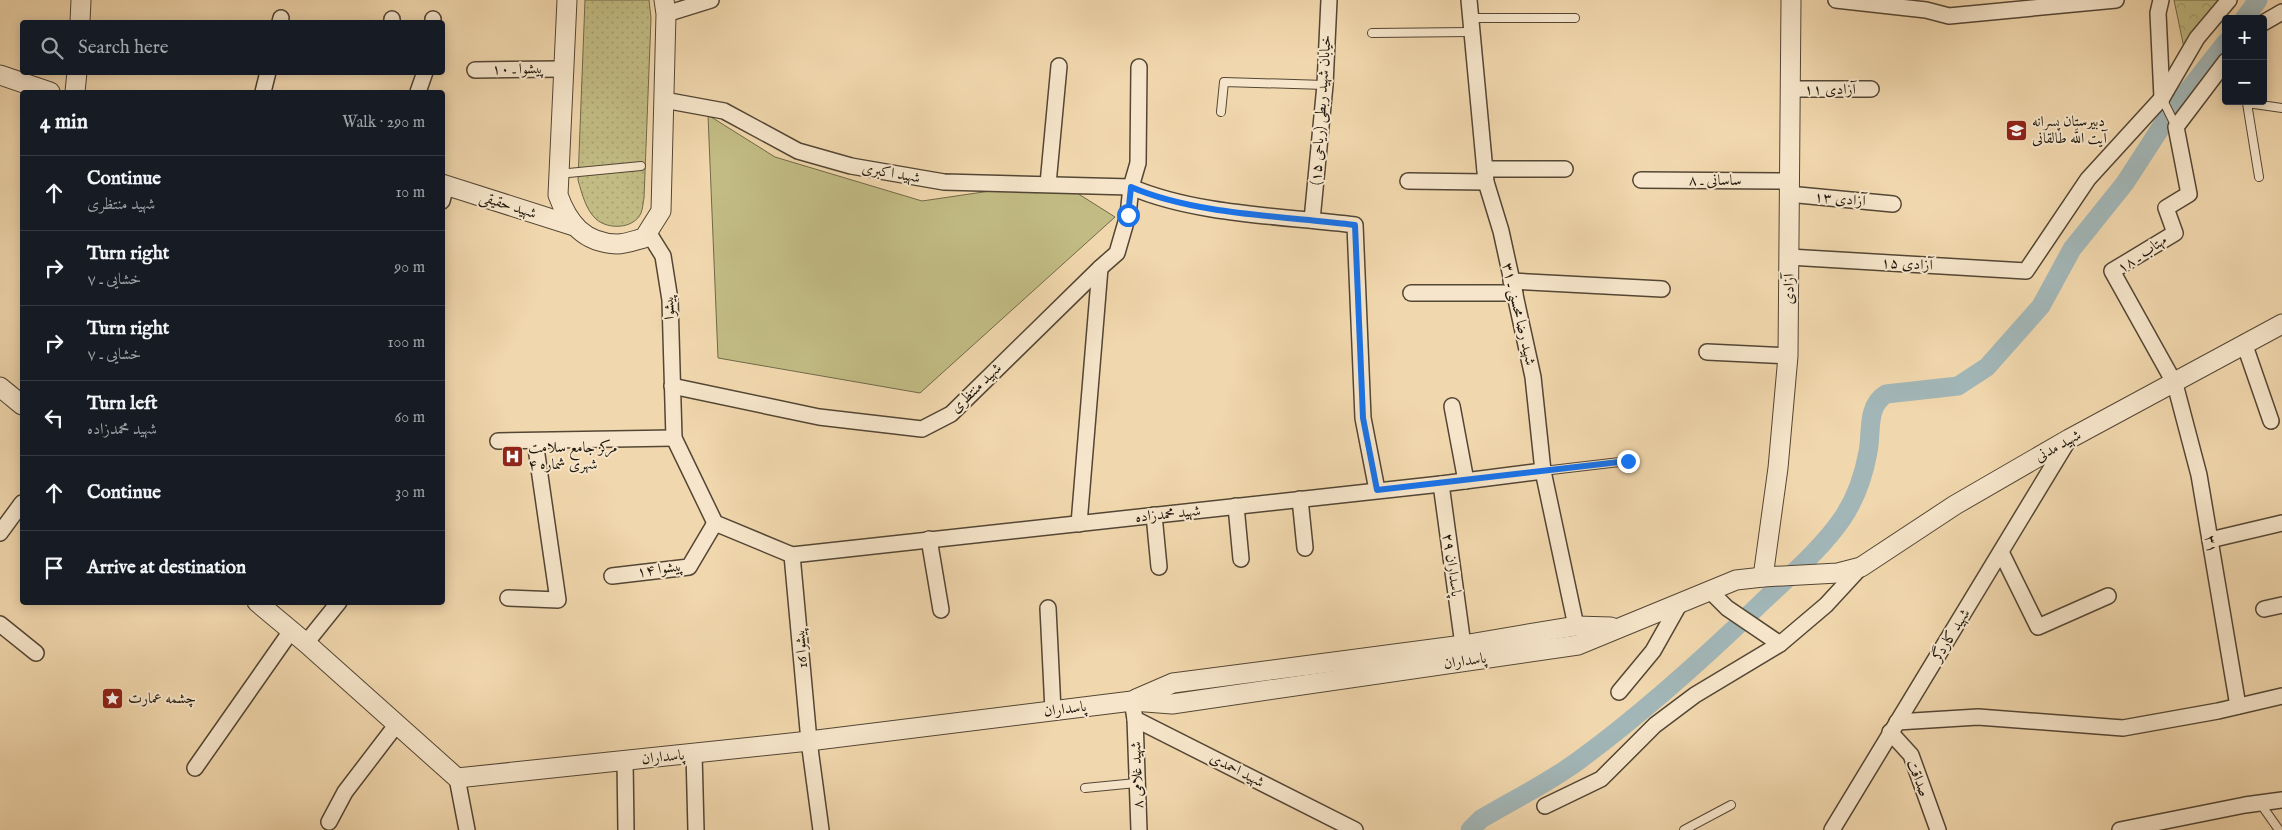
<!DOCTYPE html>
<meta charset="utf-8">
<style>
body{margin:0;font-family:"IM FELL English",Amiri,serif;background:#20242c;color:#f1f3f6}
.controls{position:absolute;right:15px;top:15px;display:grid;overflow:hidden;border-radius:5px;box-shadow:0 2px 12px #0003}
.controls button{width:45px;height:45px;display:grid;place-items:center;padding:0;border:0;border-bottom:1px solid #363941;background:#171b24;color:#f1f3f6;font:25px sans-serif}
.stop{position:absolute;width:15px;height:15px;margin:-11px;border:4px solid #1a73e8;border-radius:50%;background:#fff}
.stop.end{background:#1a73e8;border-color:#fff;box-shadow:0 1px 5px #0008}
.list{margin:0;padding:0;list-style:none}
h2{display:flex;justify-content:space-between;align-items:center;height:65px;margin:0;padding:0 20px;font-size:21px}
h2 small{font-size:16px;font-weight:400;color:#9ea1a6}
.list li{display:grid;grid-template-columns:32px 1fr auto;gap:15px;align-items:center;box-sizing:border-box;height:75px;padding:0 20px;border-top:1px solid #363941}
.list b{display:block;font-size:19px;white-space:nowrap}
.list p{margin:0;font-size:16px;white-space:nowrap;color:#9ea1a6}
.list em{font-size:16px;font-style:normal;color:#9ea1a6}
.icon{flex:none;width:28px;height:28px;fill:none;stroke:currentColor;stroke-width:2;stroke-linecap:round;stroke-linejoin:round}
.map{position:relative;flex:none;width:2282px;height:830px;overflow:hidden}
.search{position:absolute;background:#171b24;box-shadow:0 2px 12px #0003;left:20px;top:20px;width:425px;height:55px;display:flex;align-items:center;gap:12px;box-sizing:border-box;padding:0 18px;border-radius:5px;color:#9ea1a6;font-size:19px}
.panel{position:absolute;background:#171b24;box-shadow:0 2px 12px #0003;left:20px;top:90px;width:425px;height:515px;border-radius:5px}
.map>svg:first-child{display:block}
.grass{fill:url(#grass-dots);stroke:#706948}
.forest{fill:url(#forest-crowns);stroke:#706948}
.garden{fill:#c2bc84;stroke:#706948}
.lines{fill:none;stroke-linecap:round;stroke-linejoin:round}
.canal{stroke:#a2b6b7;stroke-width:19}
.service-casing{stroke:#534634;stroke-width:10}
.minor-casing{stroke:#534634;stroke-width:18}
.tertiary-casing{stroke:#534634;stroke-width:21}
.service{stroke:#f6e5ca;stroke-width:8}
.minor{stroke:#f6e5ca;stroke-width:15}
.tertiary{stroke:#f6e5ca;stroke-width:19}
.route{stroke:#1a73e8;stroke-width:6}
.labels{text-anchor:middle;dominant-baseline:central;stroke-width:4;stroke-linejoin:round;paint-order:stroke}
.street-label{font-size:15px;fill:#1e160b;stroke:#f6e5ca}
.poi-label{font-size:15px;fill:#1e160b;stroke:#f6e5ca;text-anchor:start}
</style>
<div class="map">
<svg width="2282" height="830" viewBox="0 0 2282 830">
<defs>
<pattern id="grass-dots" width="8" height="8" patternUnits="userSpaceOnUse" patternTransform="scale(1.25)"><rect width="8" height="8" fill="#c2bc84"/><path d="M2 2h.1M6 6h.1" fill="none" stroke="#a6a171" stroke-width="1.8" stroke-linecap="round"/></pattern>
<pattern id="forest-crowns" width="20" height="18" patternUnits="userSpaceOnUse" patternTransform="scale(1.25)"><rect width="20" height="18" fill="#c2bc84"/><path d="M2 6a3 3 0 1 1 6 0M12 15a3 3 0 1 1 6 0" fill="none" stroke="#a6a171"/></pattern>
</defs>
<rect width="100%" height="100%" fill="#f1d7ad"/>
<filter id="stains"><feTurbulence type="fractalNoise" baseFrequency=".004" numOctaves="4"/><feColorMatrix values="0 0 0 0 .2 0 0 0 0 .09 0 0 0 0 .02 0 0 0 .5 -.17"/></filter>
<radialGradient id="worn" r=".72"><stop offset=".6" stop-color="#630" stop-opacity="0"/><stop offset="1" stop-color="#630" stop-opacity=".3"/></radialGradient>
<path class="grass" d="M585 0H649L651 18 644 198C643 202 643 208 641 213 634 229 608 230 596 219 586 210 582 194 578 180Z"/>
<path class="forest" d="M2174 0H2220L2184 48Z"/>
<path class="garden" d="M708 115 775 157 922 201 1058 181 1115 217 920 393 718 358Z"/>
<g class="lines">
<g class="canal">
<path d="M2244 19 2258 0"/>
<path d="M1470 830 1481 819C1513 800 1548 783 1578 761 1642 714 1701 661 1758 606 1787 578 1819 552 1842 519 1855 500 1864 474 1868 452 1872 433 1866 406 1886 394L1958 386 1987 367 2041 306 2072 249 2125 183 2171 112 2226 42"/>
</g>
<defs>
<g id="service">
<path d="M1471 18H1575"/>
<path d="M1372 33 1471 32"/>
<path d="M2162 98 2176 127"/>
<path d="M1221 112 1224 82 1325 85"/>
<path d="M558 174 641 166"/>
<path d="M2259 177 2247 103 2282 108"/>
<path d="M1543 471 1628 461"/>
<path d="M1085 788 1136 783"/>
<path d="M2260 803 2279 830"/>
<path d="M1684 830 1731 805"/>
</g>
<g id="minor">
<path d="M1469 0 1486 182 1501 231 1533 377 1543 471 1576 626"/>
<path d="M1836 0 1926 10 1949 16 2116 0"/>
<path d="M2161 0 2158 13 2162 98"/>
<path d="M666 14 711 0"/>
<path d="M280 22 281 18"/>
<path d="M392 22V19"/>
<path d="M433 22V19"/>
<path d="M2263 23 2282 12"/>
<path d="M2226 61 2176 127 2189 194 2166 208 2175 233 2112 271 2175 384 2199 475 2238 706"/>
<path d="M475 70 562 69"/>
<path d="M1789 89H1871"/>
<path d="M263 92 268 72"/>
<path d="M418 92 425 72"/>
<path d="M664 100 724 111 798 151 851 166 944 182 1131 187C1196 215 1284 216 1355 225L1363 418 1377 490"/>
<path d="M1485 169H1565"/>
<path d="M1641 180 1788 181"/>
<path d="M1408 181 1486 182"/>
<path d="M1048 184 1059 66"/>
<path d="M1788 194 1893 204"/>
<path d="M442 201 446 185"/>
<path d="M1312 220 1325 85 1329 0"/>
<path d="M648 232 663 256 670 300 674 438 715 523 792 555 1441 484 1543 471"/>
<path d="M1789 257 2026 271 2088 179 2162 98 2197 38 2229 0"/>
<path d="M1511 281 1662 289"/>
<path d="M1411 293H1515"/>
<path d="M2244 343 2271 421"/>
<path d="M1707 352 1788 356"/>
<path d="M672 386 819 417 922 429 951 414 1100 268 1117 253 1128 215 1131 187 1138 163 1139 67"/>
<path d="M1452 406 1466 481"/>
<path d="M498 441 674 438"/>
<path d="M1441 484 1463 645"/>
<path d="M1300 499 1305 548"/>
<path d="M1236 506 1241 559"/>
<path d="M1154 515 1159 567"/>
<path d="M1079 524 1100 268"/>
<path d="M0 533 22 503"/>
<path d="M929 539 941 610"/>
<path d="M2210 540 2282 523"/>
<path d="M2001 552 2038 627 2108 596"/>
<path d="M792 555 809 741 821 830"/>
<path d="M612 576 689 567 715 523"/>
<path d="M1709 590 1727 608 1780 644"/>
<path d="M508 598 558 600 535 441"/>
<path d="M1048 608 1053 711"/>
<path d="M2264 609 2282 605"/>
<path d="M0 624 36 653"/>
<path d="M306 643 339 602"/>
<path d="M1619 692 1653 651 1680 603"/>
<path d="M1132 701 1135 719 1355 830"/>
<path d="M1135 719 1139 830"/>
<path d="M1897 722 1978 717 2123 728 2218 711 2282 696"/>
<path d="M1890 732 1911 755 1938 830"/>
<path d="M694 753 696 830"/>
<path d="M625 760 626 830"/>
<path d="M195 768 291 631"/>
<path d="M457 778 467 830"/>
<path d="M1545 806 1601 779 1655 725 1695 695 1780 644 1826 605 1861 567"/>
<path d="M329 822 345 792 397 724"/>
<path d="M1832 830 2069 439"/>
<path d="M2120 830 2245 805 2282 800"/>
</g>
<g id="tertiary">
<path d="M567 0 558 195C568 223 584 243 617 244 626 244 636 240 644 238L661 211 666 14 664 0"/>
<path d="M80 22 81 0"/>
<path d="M0 75 50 92"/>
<path d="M75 92 77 72"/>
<path d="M442 184 574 226"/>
<path d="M0 387 22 405"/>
<path d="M1763 577 1778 468 1788 356 1791 0"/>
<path d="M257 602 306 643 457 778 809 741 1132 701 1172 704 1578 645 1736 580 1763 577 1838 573 1861 567 1955 505 2069 439 2282 324"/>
<path d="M1136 699 1173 683 1463 645 1576 626 1611 627"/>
</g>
</defs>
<use href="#service" class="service-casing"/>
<use href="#minor" class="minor-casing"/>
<use href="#tertiary" class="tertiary-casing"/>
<use href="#service" class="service"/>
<use href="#minor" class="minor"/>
<use href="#tertiary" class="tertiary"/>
</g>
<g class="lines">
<path class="route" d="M1128 215 1131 187C1196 215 1284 216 1355 225L1363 418 1377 490 1628 461"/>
</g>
<defs>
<symbol id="school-square" viewBox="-11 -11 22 22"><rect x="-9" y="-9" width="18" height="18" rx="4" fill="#8f2418" stroke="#f6e5ca"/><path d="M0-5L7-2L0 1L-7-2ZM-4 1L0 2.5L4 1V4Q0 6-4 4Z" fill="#fff"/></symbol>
<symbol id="hospital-square" viewBox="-11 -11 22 22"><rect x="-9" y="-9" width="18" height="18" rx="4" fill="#8f2418" stroke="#f6e5ca"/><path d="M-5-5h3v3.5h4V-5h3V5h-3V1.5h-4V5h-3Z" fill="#fff"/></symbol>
<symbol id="sight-square" viewBox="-11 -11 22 22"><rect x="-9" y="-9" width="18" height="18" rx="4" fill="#8f2418" stroke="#f6e5ca"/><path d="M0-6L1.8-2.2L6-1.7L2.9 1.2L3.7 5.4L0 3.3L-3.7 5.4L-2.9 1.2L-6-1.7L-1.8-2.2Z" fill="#fff"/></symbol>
</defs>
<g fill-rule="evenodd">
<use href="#school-square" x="2004" y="118" width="25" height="25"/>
<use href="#hospital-square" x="500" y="444" width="25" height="25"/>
<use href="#sight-square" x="100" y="686" width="25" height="25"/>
</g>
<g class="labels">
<g class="street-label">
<text transform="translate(518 69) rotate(-1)">پیشوا ـ ۱۰</text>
<text x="1830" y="89">آزادی ۱۱</text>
<text transform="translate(1321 110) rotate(-86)">خیابان شهید ربطی (ریاحی ۱۵)</text>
<text transform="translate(891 173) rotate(10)">شهید اکبری</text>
<text x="1715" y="180">ساسانی ـ ۸</text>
<text transform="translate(1840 199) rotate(5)">آزادی ۱۳</text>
<text transform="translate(508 205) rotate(18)">شهید حقیقی</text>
<text transform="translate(2142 254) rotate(-34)">مهتاب ـ ۱۸</text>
<text transform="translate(1907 264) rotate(3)">آزادی ۱۵</text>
<text transform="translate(1789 289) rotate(-89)">آزادی</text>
<text transform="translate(669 307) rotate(-94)">پیشوا</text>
<text transform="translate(1519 314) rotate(77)">شهید رضا محسنی ـ ۳۱</text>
<text transform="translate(976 388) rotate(-44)">شهید منتظری</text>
<text transform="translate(2058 446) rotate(-29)">شهید مدنی</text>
<text transform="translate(1168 514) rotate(-6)">شهید محمدزاده</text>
<text transform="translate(2211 544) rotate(81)">۳۱</text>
<text transform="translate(1452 565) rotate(82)">پاسداران ۲۹</text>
<text transform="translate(660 569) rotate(-8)">پیشوا ۱۴</text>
<text transform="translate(1951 635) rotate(-58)">شهید کاردگر</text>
<text transform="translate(801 648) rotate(-95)">پیشوا 16</text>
<text transform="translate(1465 661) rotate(-8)">پاسداران</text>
<text transform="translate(1065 709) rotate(-7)">پاسداران</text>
<text transform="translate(663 757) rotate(-6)">پاسداران</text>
<text transform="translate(1237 770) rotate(27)">شهید احمدی</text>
<text transform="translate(1137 775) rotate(-92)">۸ شهید غلامی</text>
<text transform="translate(1918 778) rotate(69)">صداقت</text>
</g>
<g class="poi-label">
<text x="2032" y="121">دبیرستان پسرانه<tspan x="2032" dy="17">آیت اللَّه طالقانی</tspan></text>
<text x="528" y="447">مرکز جامع سلامت<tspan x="528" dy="17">شهری شماره ۴</tspan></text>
<text x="128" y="698">چشمه عمارت</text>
</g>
</g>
<rect width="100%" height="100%" filter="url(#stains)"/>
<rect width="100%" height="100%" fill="url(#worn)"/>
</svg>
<div class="controls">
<button>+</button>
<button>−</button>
</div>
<div class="stop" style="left:1128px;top:215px"></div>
<div class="stop end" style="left:1628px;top:461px"></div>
<div class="search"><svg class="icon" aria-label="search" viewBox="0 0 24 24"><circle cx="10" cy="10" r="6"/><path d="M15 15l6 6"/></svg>Search here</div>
<section class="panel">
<h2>4 min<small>Walk · 290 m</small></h2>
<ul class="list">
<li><svg class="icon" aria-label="ahead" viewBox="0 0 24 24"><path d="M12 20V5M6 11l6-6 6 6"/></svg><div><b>Continue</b><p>شهید منتظری</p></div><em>10 m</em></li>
<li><svg class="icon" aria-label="right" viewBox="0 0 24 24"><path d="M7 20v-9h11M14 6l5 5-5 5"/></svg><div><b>Turn right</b><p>خشایی ـ ۷</p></div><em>90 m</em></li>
<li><svg class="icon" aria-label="right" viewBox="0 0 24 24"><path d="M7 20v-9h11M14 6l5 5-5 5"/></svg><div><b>Turn right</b><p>خشایی ـ ۷</p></div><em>100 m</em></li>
<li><svg class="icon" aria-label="left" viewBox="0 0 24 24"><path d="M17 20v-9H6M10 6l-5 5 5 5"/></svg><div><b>Turn left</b><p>شهید محمدزاده</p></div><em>60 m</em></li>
<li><svg class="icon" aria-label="ahead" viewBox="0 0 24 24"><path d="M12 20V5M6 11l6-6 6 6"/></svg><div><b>Continue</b></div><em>30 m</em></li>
<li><svg class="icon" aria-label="arrive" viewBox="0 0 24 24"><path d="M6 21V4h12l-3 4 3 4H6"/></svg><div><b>Arrive at destination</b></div></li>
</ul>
</section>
</div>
